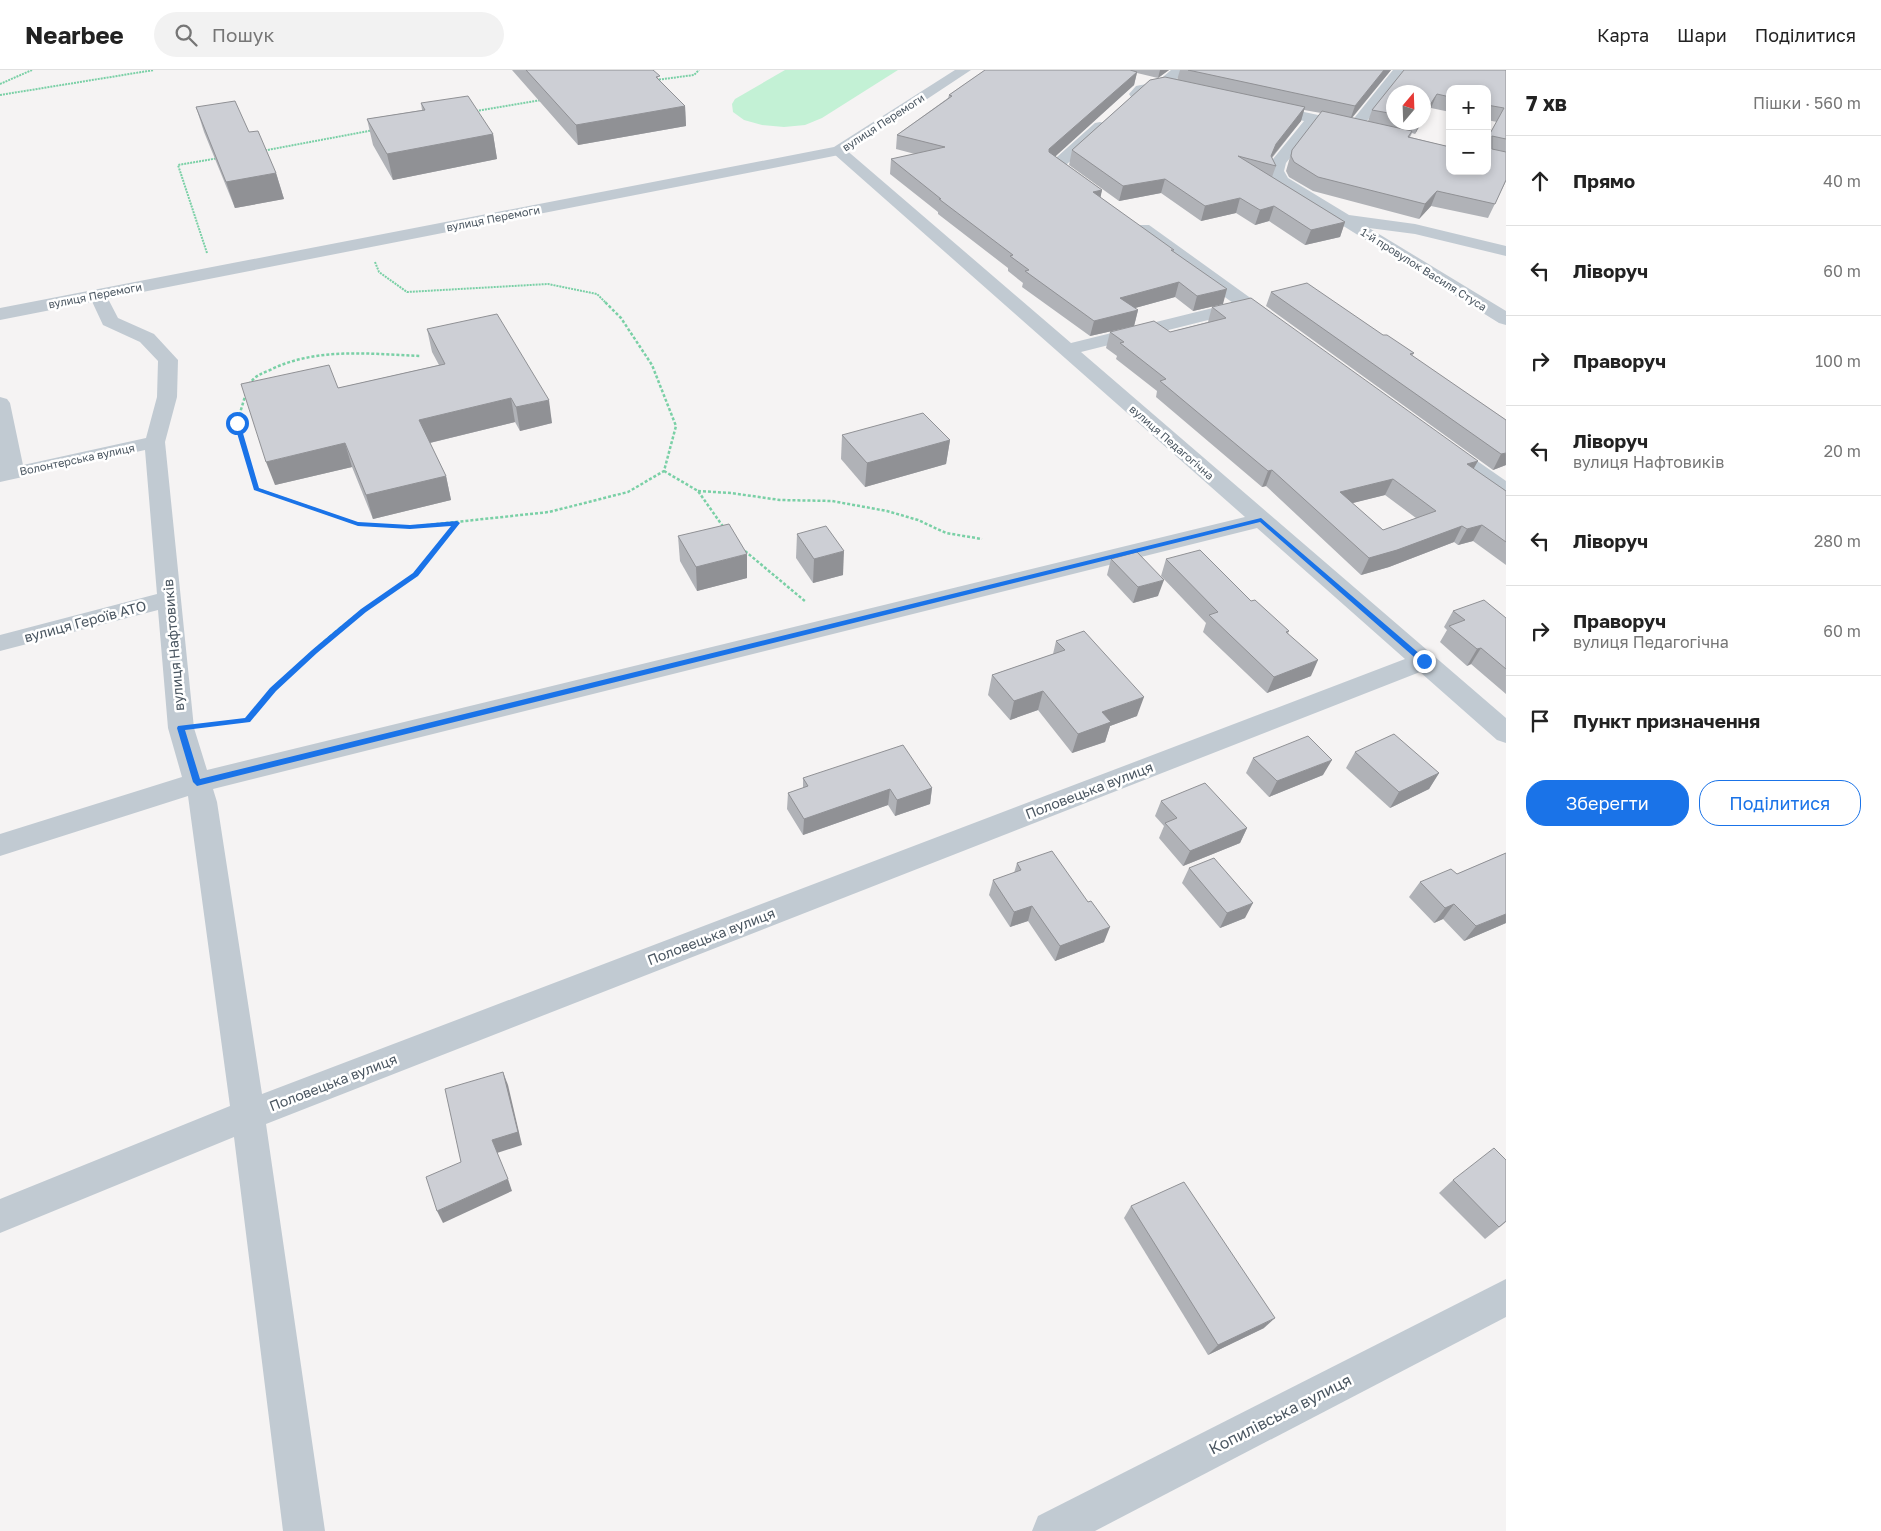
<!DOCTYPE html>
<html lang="uk">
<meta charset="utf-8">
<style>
body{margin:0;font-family:"Golos Text",sans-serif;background:#f2f2f2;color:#222}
.controls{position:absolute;right:15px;top:15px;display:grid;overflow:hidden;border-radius:10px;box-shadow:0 2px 8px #0003}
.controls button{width:45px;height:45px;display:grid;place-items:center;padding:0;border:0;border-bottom:1px solid #e0e0e0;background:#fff;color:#222;font:25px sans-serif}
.compass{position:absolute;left:1386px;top:15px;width:45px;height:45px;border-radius:50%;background:#fff;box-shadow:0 2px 8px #0003;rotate:19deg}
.stop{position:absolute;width:15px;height:15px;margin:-11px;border:4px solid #1a73e8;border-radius:50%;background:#fff}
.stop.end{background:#1a73e8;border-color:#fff;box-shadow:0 1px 5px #0008}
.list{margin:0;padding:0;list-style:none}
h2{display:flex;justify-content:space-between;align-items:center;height:65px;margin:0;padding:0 20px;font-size:21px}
h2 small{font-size:16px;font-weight:400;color:#767676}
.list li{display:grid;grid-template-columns:32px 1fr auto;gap:15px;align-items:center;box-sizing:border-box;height:90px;padding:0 20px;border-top:1px solid #e0e0e0}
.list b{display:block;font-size:19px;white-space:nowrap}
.list p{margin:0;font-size:16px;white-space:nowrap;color:#767676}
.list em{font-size:16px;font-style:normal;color:#767676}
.actions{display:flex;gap:10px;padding:15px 20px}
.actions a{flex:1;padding:11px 0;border:1px solid #1a73e8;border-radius:20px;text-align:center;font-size:18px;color:#1a73e8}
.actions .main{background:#1a73e8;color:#fff}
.icon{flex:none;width:28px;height:28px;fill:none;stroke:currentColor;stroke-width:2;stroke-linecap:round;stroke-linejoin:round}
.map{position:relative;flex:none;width:1506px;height:1461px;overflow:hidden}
header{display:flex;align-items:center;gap:30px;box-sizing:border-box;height:70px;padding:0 25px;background:#fff;border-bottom:1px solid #e0e0e0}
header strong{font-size:24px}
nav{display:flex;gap:28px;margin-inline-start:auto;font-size:18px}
.search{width:350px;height:45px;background:#f2f2f2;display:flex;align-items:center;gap:12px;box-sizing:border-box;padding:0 18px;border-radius:28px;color:#767676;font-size:19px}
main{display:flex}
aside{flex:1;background:#fff}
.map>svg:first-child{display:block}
.green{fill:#c3f1d5}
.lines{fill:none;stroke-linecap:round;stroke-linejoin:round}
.path-far2{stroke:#7ad0a6;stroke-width:2;stroke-dasharray:2 1;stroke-linecap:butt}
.path-far1{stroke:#7ad0a6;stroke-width:2.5;stroke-dasharray:3 2;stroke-linecap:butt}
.path{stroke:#7ad0a6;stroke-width:3;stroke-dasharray:4 2.5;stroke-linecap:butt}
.minor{fill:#c1cad2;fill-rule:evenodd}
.tertiary{fill:#c1cad2;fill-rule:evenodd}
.wall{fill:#b0b2b7;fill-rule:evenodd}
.shaded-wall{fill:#909195}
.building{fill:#cdcfd5;stroke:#909195;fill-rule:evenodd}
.route{fill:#1a73e8}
.labels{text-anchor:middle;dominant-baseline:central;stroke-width:5;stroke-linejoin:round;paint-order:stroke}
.far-street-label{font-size:11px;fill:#4a5661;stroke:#fff}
.street-label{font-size:14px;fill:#4a5661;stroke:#fff}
.near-street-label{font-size:16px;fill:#4a5661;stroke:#fff}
</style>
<header>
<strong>Nearbee</strong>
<div class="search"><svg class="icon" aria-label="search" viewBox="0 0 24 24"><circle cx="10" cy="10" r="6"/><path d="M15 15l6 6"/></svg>Пошук</div>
<nav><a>Карта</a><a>Шари</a><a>Поділитися</a></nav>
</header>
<main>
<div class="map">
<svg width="1506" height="1461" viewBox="0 0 1506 1461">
<rect width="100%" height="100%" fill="#f5f3f3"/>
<path class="green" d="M785 0H898L822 48 805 55 784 57 762 55 744 50 733 42 732 34 735 29Z"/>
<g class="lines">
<g class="path-far2">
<path d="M656 10 694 5 699 0"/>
<path d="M0 14 32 0"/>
<path d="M0 25 154 0"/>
<path d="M476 41 541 30"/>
<path d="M262 81 374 60"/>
<path d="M207 183 178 95 219 88"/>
<path d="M375 192 379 202 407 222 548 214 597 224 605 232"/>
</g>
<g class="path-far1">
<path d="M249 315C254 306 261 304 270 300 316 277 371 284 421 286"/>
<path d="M246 323 237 353 257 419 358 454 409 457 549 442 628 422 664 401 676 356 652 295 621 248 604 231"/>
<path d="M664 401 698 421 724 458"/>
<path d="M698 421 731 423 780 430 832 431 887 441 918 450 946 463 982 469"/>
<path d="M745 481 806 532"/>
<path d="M369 537 416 504 457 454"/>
</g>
<path class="path" d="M207 655 247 650C284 608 325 567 371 535"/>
<g class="minor">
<path d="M1171 0H1186L1167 18 1146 22 1141 27H1131L1129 24 1136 16 1157 12Z"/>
<path d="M1393 0H1407L1359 61 1354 62 1317 54 1286 93 1284 101 1288 108 1349 145 1415 154 1506 176V186L1415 164 1369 158 1506 241V255L1499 253 1276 114 1268 101 1273 89 1304 51 1262 41 1260 38 1262 35 1267 34 1351 52Z"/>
<path d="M1100 52 1105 53 1107 56 1105 59 1066 95 1088 113 1086 116H1074L1048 95 1095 53Z"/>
<path d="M839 76 844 78 1071 273 1233 233 1137 163 1135 159 1137 155H1149L1277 247 1279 251 1277 255C1263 258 1255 248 1244 241L1081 282 1506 648V673L1497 670 1420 602 266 1054 325 1461H283L234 1067 0 1163V1129L230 1036 188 726 0 786V764L182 707 168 658 158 540 0 581V565L157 524 145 380 0 412V327L7 329 10 333 23 395 146 368 157 327 158 291 140 272 103 255 89 225 92 221 98 220 104 221 118 248 154 264 178 290 177 327 165 372 194 658 207 700 1245 447 834 84 831 81 834 78ZM1257 458 1405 589 262 1024 217 732 213 719Z"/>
<path d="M1443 370 1450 372 1506 411V428L1498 426 1436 380 1433 376 1436 372Z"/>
<path d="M1506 1209V1247L1095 1461H1032L1038 1446Z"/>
</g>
<path class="tertiary" d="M955 0H971L844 84 0 250V238L834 77Z"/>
</g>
<g class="wall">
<path d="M512 0H653L660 11 685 36 686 56 578 75Z"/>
<path d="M985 0H1169L1158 8 1137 3 1134 15 1055 86 1102 120 1100 127 1173 181 1223 234 1193 241 1175 227 1135 238 1138 240 1134 256 1090 266 1022 217 1023 213 1008 201V198L938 144V142L890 104 891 89 915 84 896 79 897 65 948 28 949 25Z"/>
<path d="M1180 0H1391L1352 48 1368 51 1372 40 1404 0H1506V111L1488 148 1431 136 1419 149 1313 121 1289 107 1286 101 1292 80 1321 43 1304 40 1301 51 1272 88 1276 96 1272 107 1345 152 1340 167 1305 175 1269 151 1255 155 1236 143 1201 151 1161 123 1119 131 1069 95 1072 80 1150 10 1165 7 1177 10ZM1450 19H1487V50L1497 52 1487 69V101H1450V77L1410 67 1412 63 1415 64 1422 52H1394V22H1424V50L1431 38 1450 42Z"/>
<path d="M421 33 493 64 497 89 393 110 373 75 367 49 422 40Z"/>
<path d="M196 37 249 62 276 103 284 129 235 138 204 62Z"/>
<path d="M1271 222 1383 265 1414 283 1412 286 1506 350V395L1493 400 1266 236Z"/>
<path d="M1212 237 1474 399 1506 421V495L1473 471 1458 475 1454 472 1389 497 1361 505 1266 416 1262 417 1156 327 1157 321 1116 289 1117 286 1106 278 1110 262H1170L1208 252ZM1385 425 1416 448 1383 460 1352 433Z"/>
<path d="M427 259 552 353 520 361 515 352 430 373 446 406 451 430 373 449 352 397 275 415 338 318 439 295 432 282Z"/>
<path d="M842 365 950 370 946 394 865 417 841 389Z"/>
<path d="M797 464 843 505 813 513 796 488Z"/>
<path d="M678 466 747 508 697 521 680 491Z"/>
<path d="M1111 489 1158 526 1133 533 1107 505Z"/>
<path d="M1166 489 1251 531 1289 561 1288 563 1311 606 1267 623 1203 562 1206 553 1161 506Z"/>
<path d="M1453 541 1506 548V624L1471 594 1467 596 1440 572 1447 560 1444 557Z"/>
<path d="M1056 571 1137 646 1110 656 1105 672 1072 683 1038 640 1010 650 988 625 992 605 1053 584Z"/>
<path d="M1355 682 1439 703 1429 719 1390 738 1346 698Z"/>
<path d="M1253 688 1323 705 1269 727 1246 703Z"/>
<path d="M803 708 932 718 930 734 895 746 888 735 803 765 787 739 788 723 803 718Z"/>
<path d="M1161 731 1247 758 1240 773 1183 796 1159 768 1164 756 1155 746Z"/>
<path d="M1506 783V853L1464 871 1443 849 1434 853 1409 827 1420 812 1457 804Z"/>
<path d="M1017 793 1088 832 1104 872 1055 891 1028 851 1010 857 989 825 993 810 1014 803Z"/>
<path d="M1189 798 1245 848 1220 858 1182 813Z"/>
<path d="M1453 1110 1506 1152 1485 1169 1439 1123Z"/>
<path d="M1131 1136 1264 1258 1208 1285 1124 1148Z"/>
</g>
<g class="shaded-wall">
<path d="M1160 0H1169L1158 8Z"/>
<path d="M1384 0H1391L1350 50 1355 36Z"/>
<path d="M1137 2 1134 15 1047 94 1049 79Z"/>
<path d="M1437 24 1431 38 1424 50V44Z"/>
<path d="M685 36 686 56 578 75 576 55Z"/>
<path d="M1305 37 1301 51 1271 88V86L1276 74Z"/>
<path d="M1419 52H1422L1415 64Z"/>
<path d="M493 64 497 89 393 110 387 84Z"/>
<path d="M276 103 284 129 235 138 226 112Z"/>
<path d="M1165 109 1161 123 1119 131 1123 116Z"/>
<path d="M1102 120 1099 135 1093 122Z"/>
<path d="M1437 121 1431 136 1419 149 1425 134Z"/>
<path d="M1240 128 1236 143 1201 151 1205 136Z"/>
<path d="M1274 136 1269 151 1255 155 1260 140Z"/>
<path d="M1345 152 1340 167 1305 175 1311 160Z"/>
<path d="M1179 212 1175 227 1117 243 1120 228Z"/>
<path d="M1227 219 1223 234 1193 241 1197 226Z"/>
<path d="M1138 240 1134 256 1090 266 1094 251Z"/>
<path d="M511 328 515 352 425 374 419 350Z"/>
<path d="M549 330 552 353 520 361 516 337Z"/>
<path d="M950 370 946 394 865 417 867 393Z"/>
<path d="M345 373 352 397 275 415 266 392Z"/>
<path d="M1506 383V395L1493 400 1501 384Z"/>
<path d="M1478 391 1469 407 1467 394Z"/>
<path d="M1272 400 1266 416 1262 417 1268 401Z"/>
<path d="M446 406 451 430 373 449 366 425Z"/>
<path d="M1393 409 1385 425 1333 438 1340 422Z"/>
<path d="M1482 455 1473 471 1458 475 1467 459Z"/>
<path d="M1462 456 1454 472 1389 497 1361 505 1369 488Z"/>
<path d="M844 481 843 505 813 513 814 489Z"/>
<path d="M747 484V508L697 521 696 497Z"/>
<path d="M1164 510 1158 526 1133 533 1138 517Z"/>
<path d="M1481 578 1471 594 1467 596 1477 579Z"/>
<path d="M1318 590 1311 606 1267 623 1274 607Z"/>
<path d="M1043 621 1038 640 1010 650 1014 631Z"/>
<path d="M1144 627 1137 646 1110 656 1105 672 1072 683 1078 664 1102 642Z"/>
<path d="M1332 690 1323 705 1269 727 1277 711Z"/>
<path d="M1439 703 1429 719 1390 738 1399 722Z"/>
<path d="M932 718 930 734 895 746 897 730Z"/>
<path d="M890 719 888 735 803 765 804 749Z"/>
<path d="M1247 758 1240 773 1183 796 1190 781Z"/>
<path d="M1253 833 1245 848 1220 858 1227 843Z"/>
<path d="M1454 834 1443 849 1434 853 1445 838Z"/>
<path d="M1032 836 1028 851 1010 857 1014 842Z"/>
<path d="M1506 844V853L1464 871 1476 856Z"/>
<path d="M1110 857 1104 872 1055 891 1060 876Z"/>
<path d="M503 1002 508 1015 522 1075 497 1083 492 1070Z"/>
<path d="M508 1109 512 1121 443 1153 437 1141Z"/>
<path d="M1275 1248 1264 1258 1208 1285 1218 1275Z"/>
</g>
<g class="building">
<path d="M526 0H653L660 6 656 7 685 36 576 55Z"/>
<path d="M985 0H1130L1137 2 1049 79V82L1102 120 1093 122 1174 180H1171L1227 219 1197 226 1179 212 1120 228 1138 240 1094 251 1025 201 1029 200 1010 186 1013 185 939 129H941L891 89 945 77 897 65 952 26 949 25Z"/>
<path d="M1188 0H1384L1355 36Z"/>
<path d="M1404 0H1506V69L1492 66V79L1506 82V110L1495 134 1437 121 1425 134 1318 107 1294 92 1291 86 1292 80 1322 41 1412 61 1408 67 1450 77V101H1487V69L1504 38 1487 35V19H1450V27L1437 24 1424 44V22H1394V44L1372 40Z"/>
<path d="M1165 7 1305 37 1276 74 1271 86 1276 96 1238 86 1345 152 1311 160 1274 136 1260 140 1240 128 1205 136 1165 109 1123 116 1072 80 1150 10Z"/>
<path d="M468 26 493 64 387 84 367 49 425 40 421 33Z"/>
<path d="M235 31 249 62 258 61 276 103 226 112 196 37Z"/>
<path d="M1307 213 1383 265H1387L1414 283 1410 284 1506 350V383L1501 384 1271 222Z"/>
<path d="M1251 228 1478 391 1467 394 1506 421V472L1482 455 1467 459 1462 456 1397 480 1369 488 1272 400 1268 401 1160 311 1166 309 1120 273 1124 272 1110 262 1154 251 1170 262 1226 248 1212 237ZM1393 409 1436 441 1383 460 1340 422Z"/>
<path d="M497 244 549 330 516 337 511 328 419 350 446 406 366 425 345 373 266 392 241 314 329 295 338 318 445 294 427 259Z"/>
<path d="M923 343 950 370 867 393 842 365Z"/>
<path d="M729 454 747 484 696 497 678 466Z"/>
<path d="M826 456 844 481 814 489 797 464Z"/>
<path d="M1200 480 1251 531 1255 530 1289 561 1286 562 1318 590 1274 607 1209 545 1218 542 1166 489Z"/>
<path d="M1137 482 1164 510 1138 517 1111 489Z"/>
<path d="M1484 530 1506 548V599L1481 578 1477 579 1449 556 1465 550 1453 541Z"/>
<path d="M1084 561 1144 627 1102 642 1111 652 1078 664 1043 621 1014 631 992 605 1065 580 1056 571Z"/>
<path d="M1394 664 1439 703 1399 722 1355 682Z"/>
<path d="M1308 666 1332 690 1277 711 1253 688Z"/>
<path d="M903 675 932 718 897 730 890 719 804 749 788 723 808 716 803 708Z"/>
<path d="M1205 713 1247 758 1190 781 1165 753 1177 748 1161 731Z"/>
<path d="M1052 781 1088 832 1091 831 1110 857 1060 876 1032 836 1014 842 993 810 1021 800 1017 793Z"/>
<path d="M1506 783V844L1476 856 1454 834 1445 838 1420 812 1451 799 1457 804Z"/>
<path d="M1214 788 1253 833 1227 843 1189 798Z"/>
<path d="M503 1002 518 1062 492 1070 508 1109 437 1141 426 1107 461 1092 445 1019Z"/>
<path d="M1494 1078 1506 1090V1151L1499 1157 1453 1110Z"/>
<path d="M1184 1112 1275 1248 1218 1275 1131 1136Z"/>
</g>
<path class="route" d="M237 351 240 353 259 418 358 452 410 455 457 451 460 453 418 506 366 542 317 583 276 621 250 652 185 660 200 709 1261 448 1428 591 1421 593 1260 452 197 716 193 712 177 658 178 656 245 648 270 618 312 580 361 539 413 503 451 456 410 459 358 456 254 420 234 353Z"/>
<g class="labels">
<g class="far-street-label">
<text transform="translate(883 52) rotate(-33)">вулиця Перемоги</text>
<text transform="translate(493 148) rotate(-11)">вулиця Перемоги</text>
<text transform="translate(1424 199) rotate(32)">1-й провулок Василя Стуса</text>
<text transform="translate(95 225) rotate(-11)">вулиця Перемоги</text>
<text transform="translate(1172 372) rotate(41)">вулиця Педагогічна</text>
<text transform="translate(77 389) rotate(-12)">Волонтерська вулиця</text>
</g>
<g class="street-label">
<text transform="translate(85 551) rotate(-15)">вулиця Героїв АТО</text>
<text transform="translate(173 575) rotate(-95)">вулиця Нафтовиків</text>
<text transform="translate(1089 720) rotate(-21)">Половецька вулиця</text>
<text transform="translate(711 866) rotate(-21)">Половецька вулиця</text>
<text transform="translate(333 1012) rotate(-21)">Половецька вулиця</text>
</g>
<g class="near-street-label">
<text transform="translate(1280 1344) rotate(-27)">Копилівська вулиця</text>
</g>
</g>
</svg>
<div class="controls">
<button>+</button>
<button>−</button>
</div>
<svg class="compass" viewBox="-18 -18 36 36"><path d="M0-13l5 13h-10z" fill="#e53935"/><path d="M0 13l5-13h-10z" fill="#767676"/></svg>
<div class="stop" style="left:237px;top:353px"></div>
<div class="stop end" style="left:1424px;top:591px"></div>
</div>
<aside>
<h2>7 хв<small>Пішки · 560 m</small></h2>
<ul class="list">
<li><svg class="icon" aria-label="ahead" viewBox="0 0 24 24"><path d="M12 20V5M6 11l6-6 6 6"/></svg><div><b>Прямо</b></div><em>40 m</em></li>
<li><svg class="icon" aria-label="left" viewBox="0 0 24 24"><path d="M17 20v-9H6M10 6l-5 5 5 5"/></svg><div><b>Ліворуч</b></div><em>60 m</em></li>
<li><svg class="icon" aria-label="right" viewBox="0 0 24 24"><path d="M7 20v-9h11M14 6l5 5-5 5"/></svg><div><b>Праворуч</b></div><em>100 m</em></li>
<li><svg class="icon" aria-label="left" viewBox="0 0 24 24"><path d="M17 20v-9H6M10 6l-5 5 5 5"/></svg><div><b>Ліворуч</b><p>вулиця Нафтовиків</p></div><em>20 m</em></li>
<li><svg class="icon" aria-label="left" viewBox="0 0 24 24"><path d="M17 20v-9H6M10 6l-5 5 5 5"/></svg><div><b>Ліворуч</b></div><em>280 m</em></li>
<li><svg class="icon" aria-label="right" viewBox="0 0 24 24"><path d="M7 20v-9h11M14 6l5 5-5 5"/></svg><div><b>Праворуч</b><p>вулиця Педагогічна</p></div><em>60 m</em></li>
<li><svg class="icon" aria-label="arrive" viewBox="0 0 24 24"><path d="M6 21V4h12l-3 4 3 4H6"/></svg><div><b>Пункт призначення</b></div></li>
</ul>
<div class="actions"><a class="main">Зберегти</a><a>Поділитися</a></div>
</aside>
</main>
